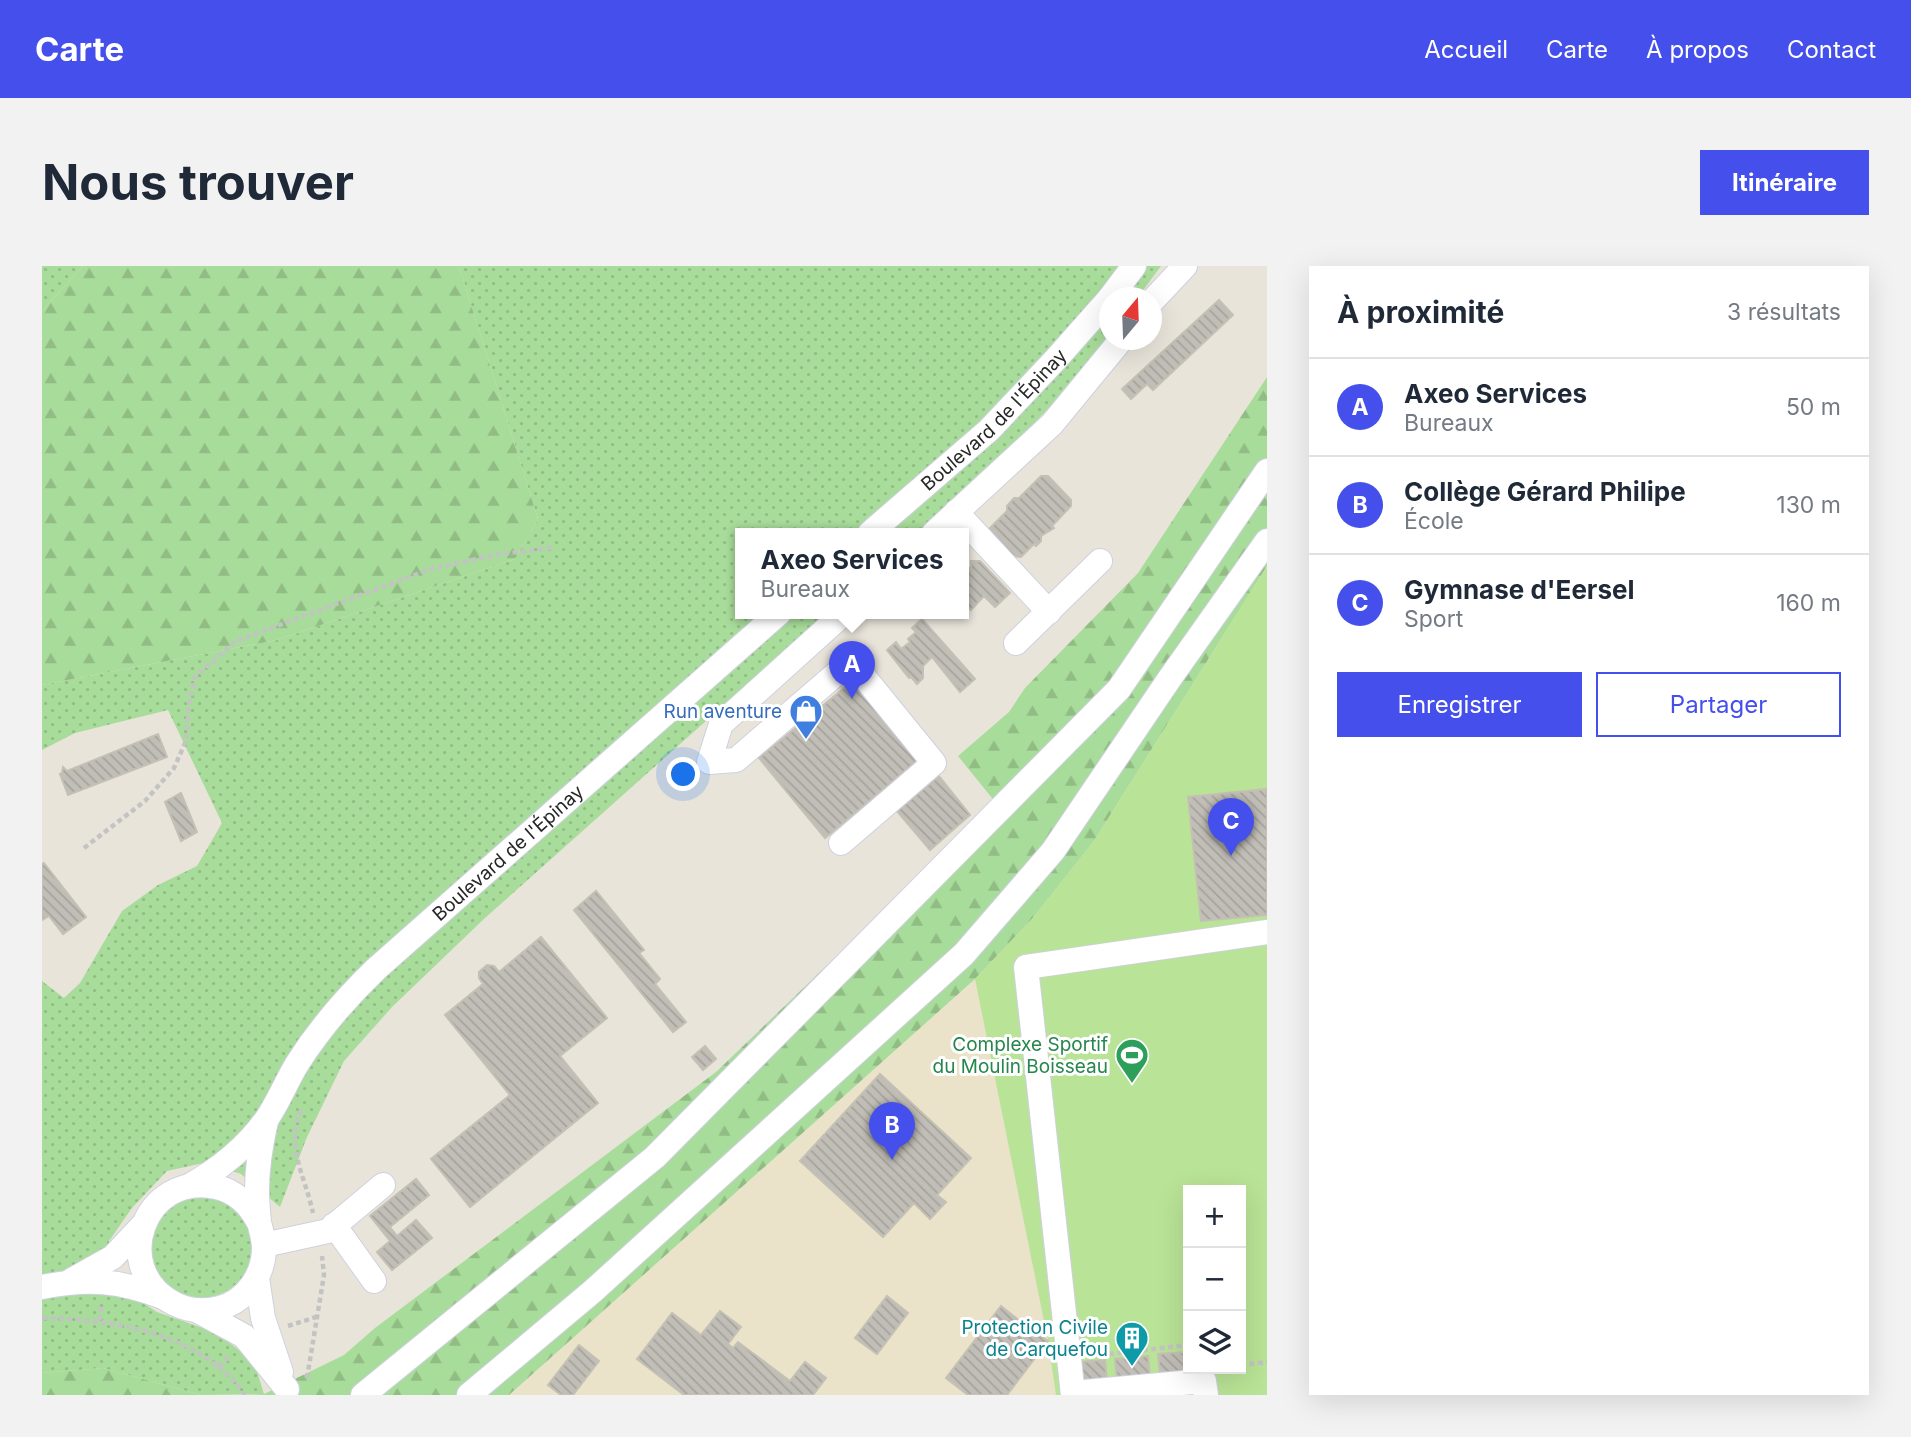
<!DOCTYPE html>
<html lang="fr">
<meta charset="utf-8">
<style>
body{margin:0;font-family:Inter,sans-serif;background:#f2f2f3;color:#1f2937}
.controls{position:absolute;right:21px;bottom:21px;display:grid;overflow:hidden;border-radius:0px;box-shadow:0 7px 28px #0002}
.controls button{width:63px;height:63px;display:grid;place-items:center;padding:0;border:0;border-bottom:2px solid #e0e1e3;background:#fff;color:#1f2937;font:35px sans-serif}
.compass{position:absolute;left:1057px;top:21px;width:63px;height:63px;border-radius:50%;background:#fff;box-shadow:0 7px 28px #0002;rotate:19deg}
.you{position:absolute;left:642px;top:509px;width:24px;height:24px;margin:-18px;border:5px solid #fff;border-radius:50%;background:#1a73e8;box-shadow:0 0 0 10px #1a73e833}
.badge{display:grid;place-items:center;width:46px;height:46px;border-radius:50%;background:#444fec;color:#fff;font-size:23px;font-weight:700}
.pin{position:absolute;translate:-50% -58px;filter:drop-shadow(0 2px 4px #0008)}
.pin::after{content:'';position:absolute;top:37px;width:24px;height:21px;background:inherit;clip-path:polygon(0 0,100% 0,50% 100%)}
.popup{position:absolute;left:693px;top:262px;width:234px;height:91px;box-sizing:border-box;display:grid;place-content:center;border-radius:0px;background:#fff;filter:drop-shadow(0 2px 5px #0005);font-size:23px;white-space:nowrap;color:#747a83}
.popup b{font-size:26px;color:#1f2937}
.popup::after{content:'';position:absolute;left:50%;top:100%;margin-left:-14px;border:14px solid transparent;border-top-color:#fff}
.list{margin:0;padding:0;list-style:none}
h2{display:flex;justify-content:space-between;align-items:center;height:91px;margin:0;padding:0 28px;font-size:30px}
h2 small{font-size:23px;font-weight:400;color:#747a83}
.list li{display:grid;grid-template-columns:46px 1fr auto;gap:21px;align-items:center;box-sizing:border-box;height:98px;padding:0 28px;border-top:2px solid #e0e1e3}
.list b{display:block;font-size:26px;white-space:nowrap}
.list p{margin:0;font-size:23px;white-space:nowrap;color:#747a83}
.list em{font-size:23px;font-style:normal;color:#747a83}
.actions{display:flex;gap:14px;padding:21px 28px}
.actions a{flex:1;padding:16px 0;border:2px solid #444fec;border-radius:0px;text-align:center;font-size:24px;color:#444fec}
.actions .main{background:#444fec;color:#fff}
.icon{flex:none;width:38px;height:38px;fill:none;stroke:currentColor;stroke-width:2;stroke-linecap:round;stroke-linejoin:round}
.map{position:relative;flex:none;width:1225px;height:1129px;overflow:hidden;border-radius:0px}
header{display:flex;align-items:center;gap:42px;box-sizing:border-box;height:98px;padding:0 35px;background:#444fec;color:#fff}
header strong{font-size:33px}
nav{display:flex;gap:38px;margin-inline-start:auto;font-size:24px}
.intro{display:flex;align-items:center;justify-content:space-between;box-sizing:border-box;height:168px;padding:0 42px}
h1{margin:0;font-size:49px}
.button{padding:18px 32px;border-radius:0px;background:#444fec;color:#fff;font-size:24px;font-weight:700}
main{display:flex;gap:42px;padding:0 42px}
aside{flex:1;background:#fff;border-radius:0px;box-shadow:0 7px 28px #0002}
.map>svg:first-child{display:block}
.education{fill:#eae3ca}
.grass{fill:url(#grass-dots)}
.forest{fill:url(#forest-firs)}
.pitch{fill:#b9e396;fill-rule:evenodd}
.building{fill:url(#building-back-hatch);stroke:#c4c0b4;stroke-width:2}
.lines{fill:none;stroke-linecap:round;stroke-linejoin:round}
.minor-casing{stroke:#cfd0e0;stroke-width:26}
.path{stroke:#c3c3c3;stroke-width:4.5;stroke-dasharray:5 3.5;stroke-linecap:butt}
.minor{stroke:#fff;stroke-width:24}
.labels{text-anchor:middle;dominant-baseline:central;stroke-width:6;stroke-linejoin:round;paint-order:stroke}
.street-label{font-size:19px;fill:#272727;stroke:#fff}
.shop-label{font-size:19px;fill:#366cbe;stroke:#fff;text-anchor:end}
.leisure-label{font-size:19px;fill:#27864d;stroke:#fff;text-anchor:end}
.culture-label{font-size:19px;fill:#0d838f;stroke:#fff;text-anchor:end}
</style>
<header>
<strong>Carte</strong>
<nav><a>Accueil</a><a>Carte</a><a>À propos</a><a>Contact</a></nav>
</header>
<div class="intro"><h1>Nous trouver</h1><a class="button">Itinéraire</a></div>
<main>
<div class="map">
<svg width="1225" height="1129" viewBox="0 0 1225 1129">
<defs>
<pattern id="grass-dots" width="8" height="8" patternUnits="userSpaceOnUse" patternTransform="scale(1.75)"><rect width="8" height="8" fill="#a8dc9a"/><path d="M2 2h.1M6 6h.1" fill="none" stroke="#91bd85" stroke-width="1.8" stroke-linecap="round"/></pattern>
<pattern id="forest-firs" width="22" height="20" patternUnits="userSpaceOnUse" patternTransform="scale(1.75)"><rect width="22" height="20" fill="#a8dc9a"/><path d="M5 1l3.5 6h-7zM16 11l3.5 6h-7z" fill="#91bd85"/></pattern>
<pattern id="building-back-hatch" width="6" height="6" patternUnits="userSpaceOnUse" patternTransform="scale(1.75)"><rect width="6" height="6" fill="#c1beb7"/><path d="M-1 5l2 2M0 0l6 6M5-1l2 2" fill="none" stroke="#a6a39d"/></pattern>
</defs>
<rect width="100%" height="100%" fill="#e9e4da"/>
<path class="education" d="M933 713 1006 1075 1014 1129H467Z"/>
<g class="grass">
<path d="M0 0H41L0 45Z"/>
<path d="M417 0H1119L1096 31 1068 32 1067 69 1033 115 963 187 874 267H698V347H785L443 652 350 741 302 795 265 871 238 941 199 908 166 896 125 905 90 942 67 975V1007L95 1033 115 1046 175 1067 212 1096 222 1128 159 1129 61 1102 0 1107V715L22 732 38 717 80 645 116 619 155 600 180 557 126 444 33 467 0 484V419L235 374 473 293 496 253Z"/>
<circle cx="159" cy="981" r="51"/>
</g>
<g class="forest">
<path d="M41 0H417L496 253 473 293 235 374 0 419V45Z"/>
<path d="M1225 111V300L1052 575 990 653 933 713 467 1129H201L222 1128 302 1089 333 1062 674 806 954 537 916 490 967 446 983 422 1096 307Z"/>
<path d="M61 1102 159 1129H0V1107Z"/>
</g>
<path class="pitch" d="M1225 300V1129H1014L1006 1075 933 713 990 653 1052 575ZM1146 924H1199V1103H1146Z"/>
<g class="building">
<path d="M1177 34 1191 49 1111 124 1105 118 1089 133 1080 123Z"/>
<path d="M999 210H1006L1029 234V240L1010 260 1012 262 999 270V275L994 280 992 278 979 291 971 290 948 268V262L965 245V240L972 232H977Z"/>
<path d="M929 295H938L968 327 953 341 942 330 929 344 922 337V302H929Z"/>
<path d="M880 353 933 413 918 426 890 391 881 400V412L875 418 869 411 867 412 845 384 854 376 859 383 868 376 866 373 874 366 870 362Z"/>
<path d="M812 414 877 493 783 572 717 492Z"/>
<path d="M116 468 125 491 26 529 18 508 20 507 21 501 25 505Z"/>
<path d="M897 510 928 549 888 584 855 545Z"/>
<path d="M1225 523V649L1159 655 1146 531Z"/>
<path d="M139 527 155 566 139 575 123 536Z"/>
<path d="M2 597 44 651 21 668 7 650 0 654V598Z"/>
<path d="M554 625 602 684 597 687 618 713 613 718 644 756 631 766 532 644Z"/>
<path d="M499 671 565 752 518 790 556 837 428 941 389 893 468 829 403 749 441 718 437 712V706L445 699 452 700 457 706Z"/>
<path d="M663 780 674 793 661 804 650 791Z"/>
<path d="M838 808 929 892 895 929 904 936 888 953 872 937 841 971 758 895Z"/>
<path d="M374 913 387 929 348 961 355 970 374 954 390 972 350 1004 335 986 348 975 328 950Z"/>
<path d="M845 1030 866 1047 835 1088 813 1072Z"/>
<path d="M959 1040 979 1056 977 1058 982 1062 984 1059 1006 1075 965 1129H926L904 1112Z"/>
<path d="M678 1045 699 1061 686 1078 691 1082 696 1076 748 1115 763 1096 784 1112 771 1129H642L595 1093 630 1047 659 1069Z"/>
<path d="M537 1079 557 1095 531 1129H519L506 1119Z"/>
<path d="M1146 1086V1103H1151V1107L1118 1109 1116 1088Z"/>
<path d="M1106 1090 1108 1111 1075 1114 1073 1093Z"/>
<path d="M1063 1094 1065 1115 1040 1117 1038 1096Z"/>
</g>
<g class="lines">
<defs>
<g id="minor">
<path d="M1068 32 1092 0"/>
<path d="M1110 35 1143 0"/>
<path d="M914 246 1007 346"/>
<path id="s1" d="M828 267 947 164 1014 93 1068 32"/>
<path d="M892 267 1010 158 1079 74"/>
<path d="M974 377 1058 295"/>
<path d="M799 577 892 497 809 395 694 494 667 496 679 458 802 347"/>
<path id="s2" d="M147 920C178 903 203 883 224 854 236 837 244 816 255 798 277 763 304 732 334 703L737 347"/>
<path d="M217 957C208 939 193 925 174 921 102 905 67 1003 131 1037 146 1045 162 1046 178 1042 204 1035 222 1009 222 982 222 973 219 965 217 956 216 946 215 934 215 924 215 901 219 877 224 855"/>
<path d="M292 959 332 1015"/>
<path d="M222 979 286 965 341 919"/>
<path d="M215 1012 221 1052 239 1106"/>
<path d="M30 1014 71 991 100 960"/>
<path d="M0 1021C47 1012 76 1014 121 1031"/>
<path d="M154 1044 202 1070 245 1123"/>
<path d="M1031 1127 1162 1115 1164 1129"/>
<path d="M321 1129 613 891 1077 423 1225 205"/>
<path d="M427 1129 551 1025 922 688 1011 585 1128 412 1225 275"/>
<path d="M1031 1129 984 701 1225 666"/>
</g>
</defs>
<use href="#minor" class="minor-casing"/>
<g class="path">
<path d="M42 582 103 535 132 502 144 475 147 438 153 411 194 375 389 303 457 288 510 282"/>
<path d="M259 844C243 880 263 910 271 947"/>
<path d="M0 1052C71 1053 159 1067 203 1129"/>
<path d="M58 1054 59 1038"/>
<path d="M246 1060 274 1051"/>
<path d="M1050 1090 1146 1079"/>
<path d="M1199 1099 1225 1096"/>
<path d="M176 1100 189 1090"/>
<path d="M265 1112 282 1009 280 990"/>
</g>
<use href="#minor" class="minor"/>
</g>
<defs>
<symbol id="shop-pin" viewBox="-11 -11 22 30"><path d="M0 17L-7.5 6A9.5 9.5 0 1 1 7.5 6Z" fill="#3f7fe0" stroke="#fff"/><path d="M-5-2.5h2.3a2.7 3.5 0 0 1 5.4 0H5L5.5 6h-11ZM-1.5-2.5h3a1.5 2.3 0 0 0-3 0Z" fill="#fff"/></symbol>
<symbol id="stadium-pin" viewBox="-11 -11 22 30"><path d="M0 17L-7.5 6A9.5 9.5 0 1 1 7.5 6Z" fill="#2e9e5b" stroke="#fff"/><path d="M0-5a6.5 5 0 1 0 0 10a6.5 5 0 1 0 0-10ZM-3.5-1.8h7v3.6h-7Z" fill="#fff"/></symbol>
<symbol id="building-pin" viewBox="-11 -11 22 30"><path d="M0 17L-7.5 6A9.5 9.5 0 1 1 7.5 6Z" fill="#0f9aa8" stroke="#fff"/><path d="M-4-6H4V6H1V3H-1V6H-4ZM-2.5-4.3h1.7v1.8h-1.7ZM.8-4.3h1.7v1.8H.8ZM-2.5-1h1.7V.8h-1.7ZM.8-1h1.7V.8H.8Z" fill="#fff"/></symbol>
</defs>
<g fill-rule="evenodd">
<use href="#shop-pin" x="745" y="426" width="38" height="52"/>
<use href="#stadium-pin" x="1071" y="770" width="38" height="52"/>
<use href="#building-pin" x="1071" y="1053" width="38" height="52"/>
</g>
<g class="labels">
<g class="street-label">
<text stroke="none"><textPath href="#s1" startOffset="168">Boulevard de l'Épinay</textPath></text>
<text stroke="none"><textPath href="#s2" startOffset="466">Boulevard de l'Épinay</textPath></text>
</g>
<g class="shop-label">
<text x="740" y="445">Run aventure</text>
</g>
<g class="leisure-label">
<text x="1066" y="778">Complexe Sportif<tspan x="1066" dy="22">du Moulin Boisseau</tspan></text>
</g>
<g class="culture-label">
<text x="1066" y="1061">Protection Civile<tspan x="1066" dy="22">de Carquefou</tspan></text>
</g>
</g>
</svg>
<div class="controls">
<button>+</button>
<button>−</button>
<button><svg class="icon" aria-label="layers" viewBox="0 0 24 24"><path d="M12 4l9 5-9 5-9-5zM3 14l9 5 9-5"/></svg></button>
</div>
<svg class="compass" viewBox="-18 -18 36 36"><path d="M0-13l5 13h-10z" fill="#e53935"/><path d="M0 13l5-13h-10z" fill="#747a83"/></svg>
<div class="you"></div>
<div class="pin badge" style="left:810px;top:433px">A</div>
<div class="popup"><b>Axeo Services</b>Bureaux</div>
<div class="pin badge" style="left:850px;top:894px">B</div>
<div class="pin badge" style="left:1189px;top:590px">C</div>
</div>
<aside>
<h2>À proximité<small>3 résultats</small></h2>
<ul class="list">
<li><span class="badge">A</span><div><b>Axeo Services</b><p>Bureaux</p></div><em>50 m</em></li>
<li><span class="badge">B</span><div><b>Collège Gérard Philipe</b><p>École</p></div><em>130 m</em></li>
<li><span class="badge">C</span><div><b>Gymnase d'Eersel</b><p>Sport</p></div><em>160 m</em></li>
</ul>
<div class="actions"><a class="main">Enregistrer</a><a>Partager</a></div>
</aside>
</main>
